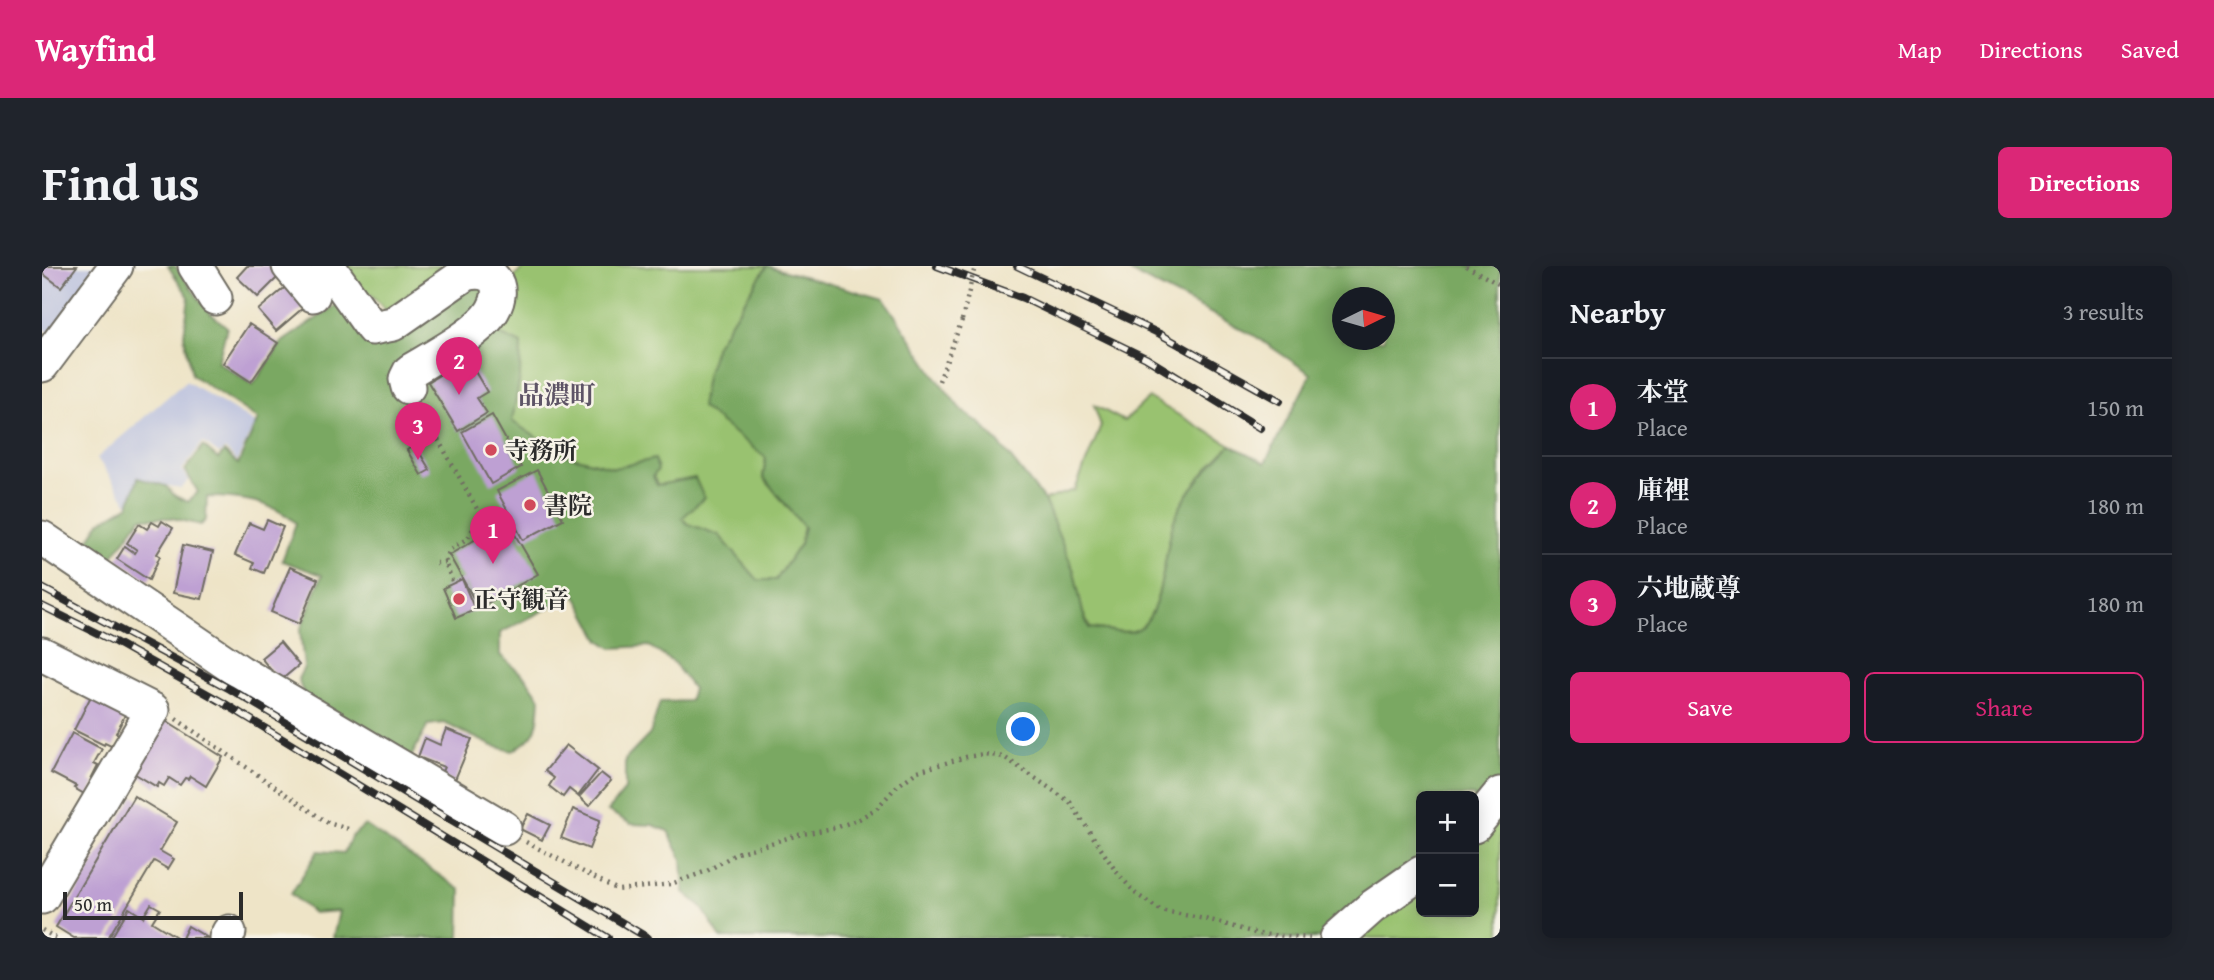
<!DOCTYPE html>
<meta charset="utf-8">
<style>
body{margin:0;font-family:"Gentium Book Plus","Noto Serif JP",serif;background:#20242c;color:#f1f3f6}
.controls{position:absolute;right:21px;bottom:21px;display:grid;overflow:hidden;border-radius:10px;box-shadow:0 4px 18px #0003}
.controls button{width:63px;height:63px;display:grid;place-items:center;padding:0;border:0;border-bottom:2px solid #363941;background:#171b24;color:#f1f3f6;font:35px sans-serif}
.compass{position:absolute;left:1290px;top:21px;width:63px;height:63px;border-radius:50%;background:#171b24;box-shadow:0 4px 18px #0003;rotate:85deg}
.scale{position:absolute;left:21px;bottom:18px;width:180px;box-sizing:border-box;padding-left:7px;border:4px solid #2b2b2b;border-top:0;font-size:19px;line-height:24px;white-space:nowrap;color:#2b2b2b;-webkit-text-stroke:5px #f7f3e8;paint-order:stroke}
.you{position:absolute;left:982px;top:464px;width:24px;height:24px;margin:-18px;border:5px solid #fff;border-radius:50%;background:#1a73e8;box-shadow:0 0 0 10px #1a73e833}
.badge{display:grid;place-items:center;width:46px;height:46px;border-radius:50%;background:#db2777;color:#fff;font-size:23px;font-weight:700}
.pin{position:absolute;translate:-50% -58px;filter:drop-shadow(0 2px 4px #0008)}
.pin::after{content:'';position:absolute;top:37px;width:24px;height:21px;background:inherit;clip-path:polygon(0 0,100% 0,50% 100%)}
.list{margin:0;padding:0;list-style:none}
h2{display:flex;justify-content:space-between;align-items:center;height:91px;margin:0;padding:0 28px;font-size:30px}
h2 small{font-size:23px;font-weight:400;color:#9ea1a6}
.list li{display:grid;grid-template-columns:46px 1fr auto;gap:21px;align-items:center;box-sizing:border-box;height:98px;padding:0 28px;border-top:2px solid #363941}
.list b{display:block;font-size:26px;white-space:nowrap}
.list p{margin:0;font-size:23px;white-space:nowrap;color:#9ea1a6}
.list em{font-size:23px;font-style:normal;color:#9ea1a6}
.actions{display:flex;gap:14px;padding:21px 28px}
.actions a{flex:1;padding:16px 0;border:2px solid #db2777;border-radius:10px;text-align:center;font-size:24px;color:#db2777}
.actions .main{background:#db2777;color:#fff}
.map{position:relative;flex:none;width:1458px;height:672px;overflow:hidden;border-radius:10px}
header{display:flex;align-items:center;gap:42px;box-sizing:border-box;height:98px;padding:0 35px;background:#db2777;color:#fff}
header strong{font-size:33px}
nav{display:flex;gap:38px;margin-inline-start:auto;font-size:24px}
.intro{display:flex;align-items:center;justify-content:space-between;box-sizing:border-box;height:168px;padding:0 42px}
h1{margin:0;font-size:49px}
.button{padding:18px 32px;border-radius:10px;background:#db2777;color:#fff;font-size:24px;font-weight:700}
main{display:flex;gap:42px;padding:0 42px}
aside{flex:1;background:#171b24;border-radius:10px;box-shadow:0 4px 18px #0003}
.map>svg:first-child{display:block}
.industrial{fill:#bdc3de}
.green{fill:#99c26f;stroke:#62764d;stroke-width:2}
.forest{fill:#7aa862;stroke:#526a46;stroke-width:2;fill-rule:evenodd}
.building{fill:#bea0d3}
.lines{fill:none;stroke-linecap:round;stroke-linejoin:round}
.minor-casing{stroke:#6f6c62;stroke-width:37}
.path{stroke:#6f6c62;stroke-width:4.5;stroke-dasharray:2 5;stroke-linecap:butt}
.minor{stroke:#fff;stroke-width:33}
.rail-casing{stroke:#2b2b2b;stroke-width:8}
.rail{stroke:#f7f3e8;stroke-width:5;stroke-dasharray:16;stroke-linecap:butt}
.path-bridge{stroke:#6f6c62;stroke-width:4.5;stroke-dasharray:2 5;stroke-linecap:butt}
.poi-dot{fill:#d1495b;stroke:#f7f3e8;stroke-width:2.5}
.labels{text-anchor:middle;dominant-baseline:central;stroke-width:5;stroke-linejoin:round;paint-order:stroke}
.poi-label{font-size:24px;font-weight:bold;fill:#2b2b2b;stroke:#f7f3e8;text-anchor:start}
.neighbourhood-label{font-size:26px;font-weight:bold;fill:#5e5466;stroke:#f7f3e8}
</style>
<header>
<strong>Wayfind</strong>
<nav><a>Map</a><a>Directions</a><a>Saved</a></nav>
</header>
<div class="intro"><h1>Find us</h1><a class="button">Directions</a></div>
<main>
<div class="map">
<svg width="1458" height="672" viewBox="0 0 1458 672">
<rect width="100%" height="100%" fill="#f7f3e8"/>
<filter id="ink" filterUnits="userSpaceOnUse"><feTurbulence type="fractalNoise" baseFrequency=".0143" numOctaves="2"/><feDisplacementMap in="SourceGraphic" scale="14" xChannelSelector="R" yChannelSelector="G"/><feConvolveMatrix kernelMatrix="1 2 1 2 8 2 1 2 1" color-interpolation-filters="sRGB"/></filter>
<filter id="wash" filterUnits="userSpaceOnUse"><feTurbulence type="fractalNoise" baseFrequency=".00686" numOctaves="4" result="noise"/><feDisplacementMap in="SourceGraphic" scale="28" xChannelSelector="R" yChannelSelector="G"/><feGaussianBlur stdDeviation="1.57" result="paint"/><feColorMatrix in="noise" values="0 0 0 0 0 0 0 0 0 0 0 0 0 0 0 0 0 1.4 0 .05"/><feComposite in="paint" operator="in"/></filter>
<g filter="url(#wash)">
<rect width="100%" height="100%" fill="#eee4c7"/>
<g class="industrial">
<path d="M0 0H63L10 70 0 61Z"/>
<path d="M144 115 213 157 195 195 183 183 177 188 161 176 140 204 147 214 139 223 97 212 86 238 55 192Z"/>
</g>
<g class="green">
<path d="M297 0H406L344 45 329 28 313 27Z"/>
<path d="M484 0H725L674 79 724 192 721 211 762 261 758 278 734 314 716 315 677 269 646 258 639 252 615 219 611 210 613 194 573 202 519 188 469 155 478 111 447 63C456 41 464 15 484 0Z"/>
<path d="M1107 132 1189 179C1167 201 1146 222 1133 252 1122 277 1122 358 1091 365 1081 368 1058 363 1048 362L1041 347 1032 305 1002 234 1033 224 1059 160 1052 139 1082 155Z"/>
<path d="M1458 537V672H1303L1379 612V646H1432V567Z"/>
</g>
<g class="forest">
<path d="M126 0H133L167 46 185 61 176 96 211 119 240 76 300 35 349 51 436 12 447 40V63L479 78 478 111 470 155 519 188 572 202 613 193 616 204 611 210 615 219 653 212 662 232 640 252 646 258 677 269 716 314H734L758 278 762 261 721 211 724 192 659 141 664 110 674 79 725 0 842 33 897 115 920 145 938 157 956 176 1002 234 1032 305 1041 347 1047 362C1058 363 1081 368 1091 365 1122 358 1122 277 1133 252 1146 222 1167 201 1189 179L1223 197 1269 108 1213 70 1077 0H1458V522L1432 552V530H1379V602L1290 672H679L659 640 642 626 640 593 626 565 611 559 589 558 566 545 583 524V494L608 468 618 436 647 435 651 423 632 397 607 380 570 382 558 374 533 328 458 367V389L484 412 498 432C496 461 497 469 471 485L451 480 402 457 386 459 368 493 262 429 256 413 262 401 258 365 280 309 240 295 254 257C230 235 197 231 165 231L164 254 159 259 130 252H99L63 301 39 286 58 256 87 239 96 212 124 220 133 230 146 236 156 226 143 204 161 180 176 193 182 186 196 198 216 153 150 109 142 69 147 31ZM1300 32H1342V74H1300Z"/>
<path d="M323 559 419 624 418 672H291L297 645 271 647 249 628 276 585 302 587 309 571Z"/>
</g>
<g id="blocks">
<g class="building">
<path d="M0 0H35L19 21 0 7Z"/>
<path d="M205 0H236L240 7 216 31 195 11Z"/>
<path d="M252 14 269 35 234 65 216 44Z"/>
<path d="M207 58 236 77 209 116 181 97Z"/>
<path d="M425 92 445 126 435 132 445 147 416 165 386 116Z"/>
<path d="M450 149 479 201 449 218 420 166Z"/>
<path d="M373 179 388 204 379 209 365 184Z"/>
<path d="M495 204 521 253 481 274 455 225Z"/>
<path d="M225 254 241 261 222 307 210 302 212 297 193 289 207 257 221 263Z"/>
<path d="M120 255 131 262 115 288 118 290 107 314 75 293 83 280 93 287 95 284 85 277 97 258 105 263 110 256 117 260Z"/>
<path d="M465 255 496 308 437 342 407 289Z"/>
<path d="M141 279 171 286 160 333 131 327Z"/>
<path d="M248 301 276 313 257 358 229 346Z"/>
<path d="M420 313 433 344 414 352 401 322Z"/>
<path d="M238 376 257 399 238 415 219 392Z"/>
<path d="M51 426 86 443 74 467 77 468 71 481 63 477 62 479 32 464Z"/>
<path d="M122 454 181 491 164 520 148 510 146 513 143 512 138 519 127 512 122 520 117 517 115 521 90 506Z"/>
<path d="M404 463 430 473 412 516 398 510 402 501 376 491 383 472 398 479Z"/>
<path d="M30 467 60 483 52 497 56 499 48 515 53 517 46 530 32 522 34 520 9 507Z"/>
<path d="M524 479 556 504 536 530 527 523 521 531 507 520 512 512 503 505Z"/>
<path d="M559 507 569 515 547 540 537 531Z"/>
<path d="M92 530 135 556 118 585 132 593 126 603 112 595 66 672H32L14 661Z"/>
<path d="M531 543 558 554 547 583 519 572Z"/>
<path d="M486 548 508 559 500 574 478 563Z"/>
<path d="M109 638 118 643 110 656 136 672H69L87 642 101 651Z"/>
<path d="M146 660 166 672H140Z"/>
</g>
</g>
</g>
<g filter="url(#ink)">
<use href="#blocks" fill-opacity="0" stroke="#6f6c62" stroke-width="2"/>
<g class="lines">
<defs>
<g id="minor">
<path d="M153 0 173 32"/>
<path d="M247 0 271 29"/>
<path d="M286 0 330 62 351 58 423 8C450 0 465 19 451 44 439 66 391 91 368 105L364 113 366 121"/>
<path d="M0 99 74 0"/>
<path d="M0 272 198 406 462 562"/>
<path d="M0 388 111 444 0 631"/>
<path d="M1432 560 1458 528"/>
<path d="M184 672 187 666"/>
<path d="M1295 672 1330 641 1379 607"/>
</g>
</defs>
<use href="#minor" class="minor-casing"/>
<g class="path">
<path d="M1424 0 1458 19"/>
<path d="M897 115 920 54"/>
<path d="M379 143 444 259"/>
<path d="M394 297 403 296"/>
<path d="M410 315 403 296 407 284 426 272 438 250"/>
<path d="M134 453 286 557 310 564"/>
<path d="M484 576 576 624 629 618 665 605 695 587 756 569 796 561 817 553 835 542 855 520 876 505 924 491 942 488 962 491 1028 536 1073 604 1094 628 1118 644 1172 655 1216 668 1268 672"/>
<path d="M0 664 14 672"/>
</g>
<use href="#minor" class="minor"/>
<defs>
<g id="rail">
<path d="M895 0 981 32 1104 92 1218 162"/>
<path d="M975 0 1118 68 1238 135"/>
<path d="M0 322 188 423 606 672"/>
<path d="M0 340 73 376 180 436 566 672"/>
</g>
</defs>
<use href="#rail" class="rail-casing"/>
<use href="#rail" class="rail"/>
<path class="path-bridge" d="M920 54 933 0"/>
</g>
</g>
<g class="poi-dot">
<circle cx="449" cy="184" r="7"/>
<circle cx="488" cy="239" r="7"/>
<circle cx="417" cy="333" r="7"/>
</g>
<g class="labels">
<g class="poi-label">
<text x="463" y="184">寺務所</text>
<text x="502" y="239">書院</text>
<text x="431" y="333">正守観音</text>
</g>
<g class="neighbourhood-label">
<text x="515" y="128">品濃町</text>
</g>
</g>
</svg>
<div class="controls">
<button>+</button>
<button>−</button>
</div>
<svg class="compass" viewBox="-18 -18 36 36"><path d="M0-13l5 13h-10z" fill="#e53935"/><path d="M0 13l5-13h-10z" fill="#9ea1a6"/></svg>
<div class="scale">50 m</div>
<div class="you"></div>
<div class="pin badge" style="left:451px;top:298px">1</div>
<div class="pin badge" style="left:417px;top:129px">2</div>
<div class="pin badge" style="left:376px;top:194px">3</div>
</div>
<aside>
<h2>Nearby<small>3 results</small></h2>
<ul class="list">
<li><span class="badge">1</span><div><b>本堂</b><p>Place</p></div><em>150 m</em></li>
<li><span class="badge">2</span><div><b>庫裡</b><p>Place</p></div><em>180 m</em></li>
<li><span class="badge">3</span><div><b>六地蔵尊</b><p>Place</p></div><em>180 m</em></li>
</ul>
<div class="actions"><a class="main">Save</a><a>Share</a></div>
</aside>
</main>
